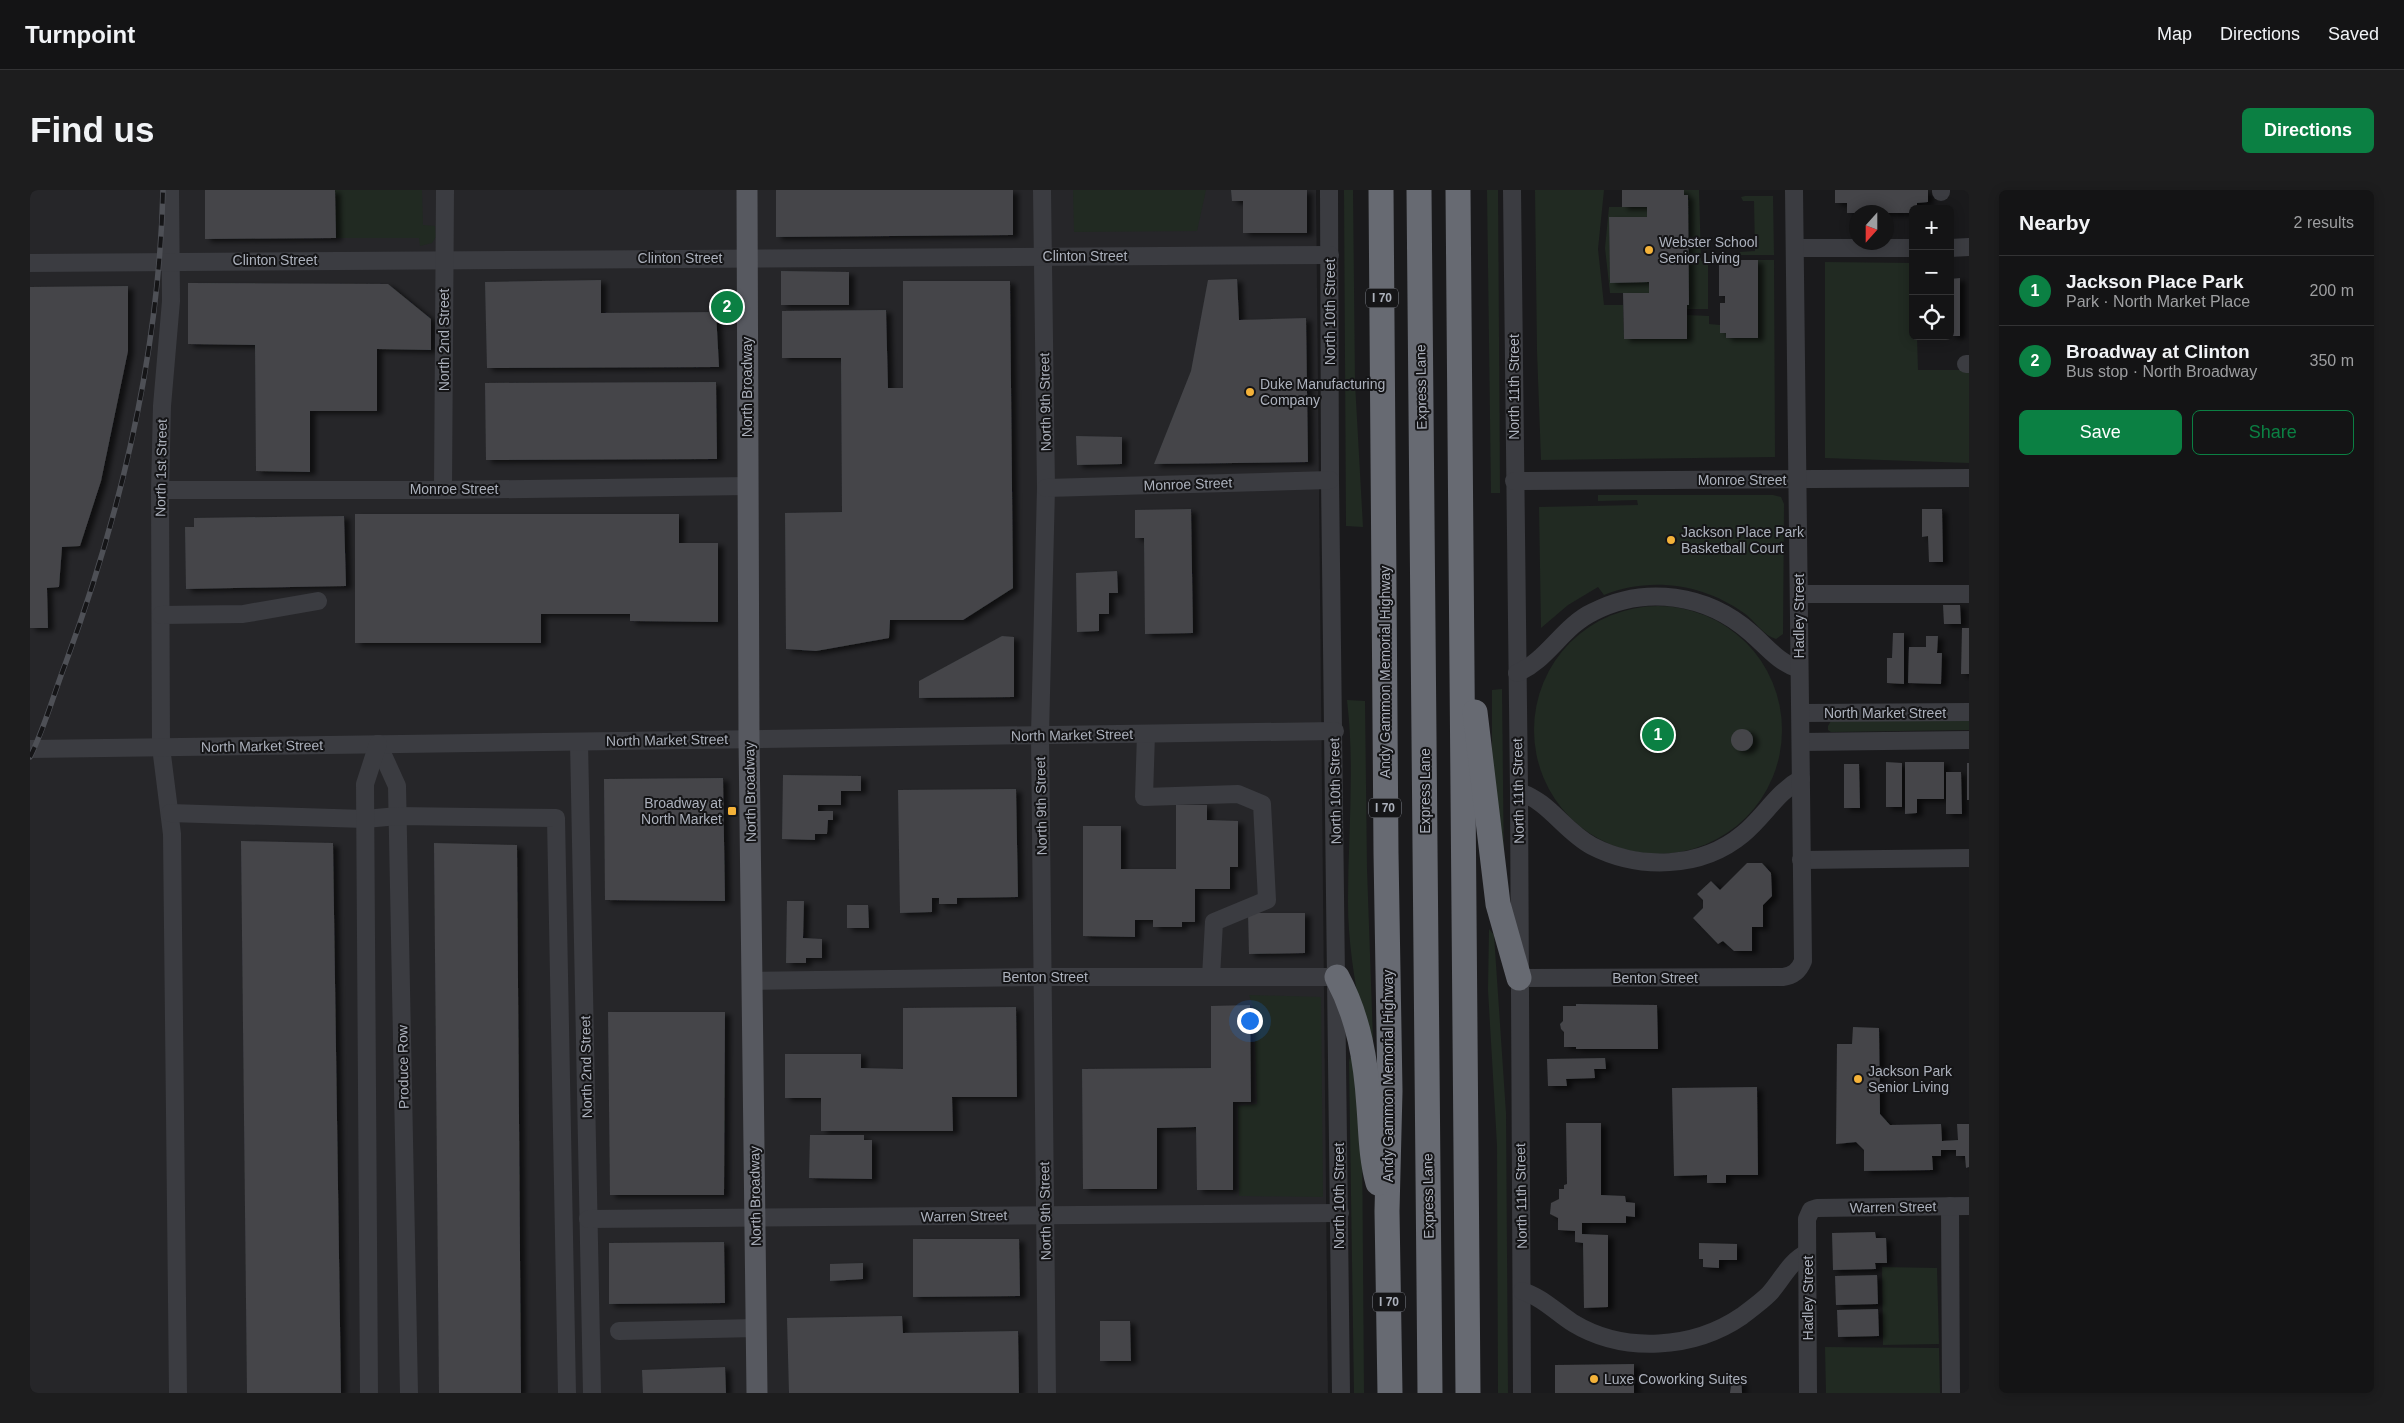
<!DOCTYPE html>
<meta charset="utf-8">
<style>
body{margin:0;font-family:Arial,sans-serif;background:#1d1d1e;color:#f1f3f6}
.controls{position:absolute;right:15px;top:15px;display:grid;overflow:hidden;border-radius:8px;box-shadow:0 2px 12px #0003}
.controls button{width:45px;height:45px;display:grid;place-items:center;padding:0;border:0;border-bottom:1px solid #333334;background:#141415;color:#f1f3f6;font:25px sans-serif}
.compass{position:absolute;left:1819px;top:15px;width:45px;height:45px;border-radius:50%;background:#141415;box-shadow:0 2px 12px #0003;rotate:201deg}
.you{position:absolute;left:1219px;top:830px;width:18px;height:18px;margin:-12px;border:4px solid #fff;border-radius:50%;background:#1a73e8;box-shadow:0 0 0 8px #1a73e833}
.badge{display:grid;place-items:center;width:32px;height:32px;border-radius:50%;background:#0b8043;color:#fff;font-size:16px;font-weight:700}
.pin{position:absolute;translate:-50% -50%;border:2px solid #fff;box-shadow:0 1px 5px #0006}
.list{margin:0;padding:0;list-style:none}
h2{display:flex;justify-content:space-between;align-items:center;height:65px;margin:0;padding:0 20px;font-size:21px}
h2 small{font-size:16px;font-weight:400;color:#9d9ea0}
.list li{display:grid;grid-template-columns:32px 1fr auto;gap:15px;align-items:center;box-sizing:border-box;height:70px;padding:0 20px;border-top:1px solid #333334}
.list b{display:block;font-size:19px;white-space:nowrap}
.list p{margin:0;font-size:16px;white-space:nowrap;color:#9d9ea0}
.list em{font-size:16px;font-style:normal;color:#9d9ea0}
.actions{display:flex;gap:10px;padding:15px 20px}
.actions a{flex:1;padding:11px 0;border:1px solid #0b8043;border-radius:8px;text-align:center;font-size:18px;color:#0b8043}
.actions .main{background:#0b8043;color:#fff}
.icon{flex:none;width:28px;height:28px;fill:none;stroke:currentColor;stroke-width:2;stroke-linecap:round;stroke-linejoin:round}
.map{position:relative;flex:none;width:1939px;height:1203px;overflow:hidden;border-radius:8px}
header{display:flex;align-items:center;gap:30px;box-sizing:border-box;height:70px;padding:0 25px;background:#141415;border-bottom:1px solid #333334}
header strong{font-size:24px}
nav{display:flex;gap:28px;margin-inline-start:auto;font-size:18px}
.intro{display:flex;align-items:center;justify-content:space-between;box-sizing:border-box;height:120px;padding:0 30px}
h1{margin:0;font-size:35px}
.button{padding:12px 22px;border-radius:8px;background:#0b8043;color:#fff;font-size:18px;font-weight:700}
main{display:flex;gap:30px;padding:0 30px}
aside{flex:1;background:#141415;border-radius:8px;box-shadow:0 2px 12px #0003}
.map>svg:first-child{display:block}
.built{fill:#262629}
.green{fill:#212a22}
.building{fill:#444549;filter:url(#shadow)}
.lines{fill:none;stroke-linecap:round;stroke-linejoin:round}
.minor{stroke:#3b3c41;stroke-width:18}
.major{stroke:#575960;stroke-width:21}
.highway{stroke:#676a72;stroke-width:25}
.rail-casing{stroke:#4e5056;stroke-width:5.5}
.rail{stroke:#151517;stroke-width:4;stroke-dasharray:11;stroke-linecap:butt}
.poi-dot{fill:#f4b239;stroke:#151517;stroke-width:2}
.labels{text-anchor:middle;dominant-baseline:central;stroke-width:4;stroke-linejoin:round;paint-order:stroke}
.shield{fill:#151517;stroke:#7f828a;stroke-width:1}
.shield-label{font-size:12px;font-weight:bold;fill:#acb1bc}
.poi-label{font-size:14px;fill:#acb1bc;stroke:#151517;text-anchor:start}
.street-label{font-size:14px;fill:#acb1bc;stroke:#151517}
</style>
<header>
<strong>Turnpoint</strong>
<nav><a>Map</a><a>Directions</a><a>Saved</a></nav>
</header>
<div class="intro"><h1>Find us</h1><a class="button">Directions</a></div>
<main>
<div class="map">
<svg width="1939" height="1203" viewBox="0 0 1939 1203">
<defs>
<filter id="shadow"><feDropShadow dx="5.5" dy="3" stdDeviation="2.5" flood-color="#0009"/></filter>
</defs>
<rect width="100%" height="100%" fill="#1a1a1c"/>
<path class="built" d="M0 0H1286L1298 1203H0Z"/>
<g class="green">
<path d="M305 0H392L393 35 405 36 406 47 402 53 390 56 389 48H306Z"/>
<path d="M1043 0H1176L1167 41 1044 42Z"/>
<path d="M1314 0H1323L1325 193 1333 337 1316 336Z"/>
<path d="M1457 0H1468L1470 303H1461Z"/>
<path d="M1505 0H1574L1568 59 1574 115H1593L1594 149H1657V125L1679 126V134L1690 135V143H1696V148L1728 70H1744L1745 267 1511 270 1507 161Z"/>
<path d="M1654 0H1669L1671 71 1678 72V119H1657V115H1659L1658 6 1654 5Z"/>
<path d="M1715 6H1743L1744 65H1710V62L1725 61 1724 11H1713L1711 7Z"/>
<path d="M1579 17H1617V27H1579L1580 92H1619V103H1580L1575 58Z"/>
<path d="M1795 72 1883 73V146H1887L1888 180H1939V273L1795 268Z"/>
<path d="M1568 305H1743L1751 307 1754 314 1753 444 1746 449C1734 446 1724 430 1714 423 1674 394 1620 386 1574 405L1568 397 1538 415 1511 438 1509 317 1608 315 1607 310 1568 311Z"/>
<circle cx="1628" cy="540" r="124"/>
<path d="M1472 499 1474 686 1462 582V500Z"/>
<path d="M1317 510 1335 511 1337 679 1343 850 1337 851C1327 806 1318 759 1318 712 1318 645 1325 577 1317 510Z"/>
<path d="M1939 530V540L1801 542 1798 540V536L1801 531Z"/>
<path d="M1459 739 1464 745 1476 923 1478 1203H1468L1467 955 1458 800Z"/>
<path d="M1219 805 1291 807 1293 1007 1209 1006 1208 916 1227 914 1224 819Z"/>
<path d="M1326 866 1332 944 1334 1203H1324L1319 872 1320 867Z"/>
<path d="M1852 1077 1907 1078 1909 1154 1853 1155Z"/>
<path d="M1795 1157 1909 1158 1910 1203H1796Z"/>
</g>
<g class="building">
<path d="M175 0H305L306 48 175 49Z"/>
<path d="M746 0H983V45L746 47Z"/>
<path d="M1201 0H1277V43H1213V11H1202Z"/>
<path d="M1592 0H1654V5H1658L1659 115H1657V149H1594L1593 103H1619V92L1580 93 1579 27H1617V17H1592Z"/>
<path d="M1805 0H1898V12L1887 13V19H1883V23H1817V13H1805Z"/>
<path d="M1694 70H1728V148H1696V143H1690V113H1695V106H1689V75H1694Z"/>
<path d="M751 81 819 82V115H751Z"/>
<path d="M1930 88V146H1920V89Z"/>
<path d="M1207 89 1209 130 1276 128 1278 272 1124 274 1161 181 1178 90Z"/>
<path d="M571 90V123L686 122 689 177 457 178 455 92Z"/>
<path d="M873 91H980L983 398 933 430H860L859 448 786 461 756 459 755 323 812 322 811 168H752V121L856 120 858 198H873Z"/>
<path d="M158 93 358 94 401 129V160L347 159V221H280V282L226 281 225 155 158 154Z"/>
<path d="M98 96V161L71 291 50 356 32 357 29 397 17 398 18 438H0V97Z"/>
<path d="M686 192 687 269 456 270 455 193Z"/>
<path d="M1046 246 1092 247V274L1047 275Z"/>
<path d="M1161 319 1163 443 1115 444 1114 348H1105V320Z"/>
<path d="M1892 319H1912L1913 372H1899L1898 346 1892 347Z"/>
<path d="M325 324H649V353H688V432L600 431V424H511V453H325Z"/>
<path d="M314 326 316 396 156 399 155 337H164V328Z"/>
<path d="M1087 381 1088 403H1079V424H1069V441L1047 442 1046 383Z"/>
<path d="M1913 415H1930L1931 434H1914Z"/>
<path d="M1932 438H1939V484H1931Z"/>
<path d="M1863 443H1874V494L1857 493V468H1862Z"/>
<path d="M972 446 984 447V507L889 508V491Z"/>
<path d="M1896 446H1908L1907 463H1912L1911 494 1878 493 1879 457H1896Z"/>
<circle cx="1712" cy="550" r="11"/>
<path d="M1856 572 1872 573V617H1856Z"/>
<path d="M1875 572H1914V609H1887V623L1875 624Z"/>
<rect x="1937" y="573" width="2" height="37"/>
<path d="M1814 574H1829L1830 618H1814Z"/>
<path d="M1916 582H1931L1932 624H1916Z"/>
<path d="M753 585 831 586V601H811V615H788V621H803V630H798L797 644H785V650L752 649Z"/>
<path d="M693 588 695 711 575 710 574 589Z"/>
<path d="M986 599 988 707 927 708V714H909V708H902V722L870 723 868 600Z"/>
<path d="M1146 615H1177V630L1208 631V677H1200V699H1165V732H1152V737H1123V730H1105V747L1053 746V636H1091V679H1146Z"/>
<path d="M211 651 303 653 311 1203H217Z"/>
<path d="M404 653 487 655 491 1203H409Z"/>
<path d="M1717 673H1732L1741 683 1742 706 1733 715V737H1722V761H1704L1693 751 1688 754 1663 728 1673 718V710L1667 704 1681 691 1690 700Z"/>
<path d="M757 711H774L773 748 792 749V768H776V773H756Z"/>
<path d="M817 715H838L839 738H817Z"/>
<path d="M1218 723H1275V763L1219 764Z"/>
<path d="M1546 814 1627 815 1628 859H1546V857H1534V842L1531 839 1530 834 1533 831V816H1546Z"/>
<path d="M1220 815 1221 912H1203V1000H1167L1166 937 1127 938V999H1053L1052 879 1181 878V816Z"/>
<path d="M986 817 987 907H922L923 941H791V908H755V864H831V878L873 879V818Z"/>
<path d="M578 822H695L694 1005H580Z"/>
<path d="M1823 837 1849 838 1850 924 1860 935 1911 934 1912 951 1928 950 1927 934H1939V977L1936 978 1935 966H1926V960H1911V966H1902L1903 980 1834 981V960L1826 952 1806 954 1807 854H1822Z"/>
<path d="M1575 868 1576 879H1564L1565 888 1536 889 1537 896H1518L1517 869Z"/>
<path d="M1727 897 1728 985H1696V993H1677V985L1644 986 1642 898Z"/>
<path d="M1536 933H1571V1005L1595 1006 1596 1012 1605 1013V1027L1596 1026V1033H1552V1044L1578 1045V1117L1554 1118 1553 1053 1545 1052V1041L1528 1040V1028L1520 1024 1521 1013 1529 1009V999H1534V995L1537 994Z"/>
<path d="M780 945H834V950H842V989L779 988Z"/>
<path d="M1845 1042 1846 1048H1856L1857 1073H1845L1846 1079 1803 1080 1802 1043Z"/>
<path d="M883 1049H989L990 1106 883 1107Z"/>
<path d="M694 1052 695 1113 579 1114V1053Z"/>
<path d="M1669 1053 1707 1054V1070H1689V1078L1673 1077V1069H1669Z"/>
<path d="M833 1073V1089L800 1091V1074Z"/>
<path d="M1847 1085 1848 1114 1806 1115 1805 1086Z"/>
<path d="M1848 1119 1849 1146 1808 1147 1807 1120Z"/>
<path d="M872 1126 873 1143 988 1141 989 1203H759L757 1128Z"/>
<path d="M1070 1131H1100L1101 1171H1070Z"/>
<path d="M1604 1174V1203H1525V1175Z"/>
<path d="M695 1177 696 1203H613L612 1180Z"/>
<path d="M1702 1188H1711L1712 1203H1700Z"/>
</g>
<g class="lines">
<g class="minor">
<path d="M140 0 141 111 132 216 130 300 131 557 142 644 148 1203"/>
<path d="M1012 0 1016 298 1010 545 1017 1203"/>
<path d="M1299 0 1300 290 1311 1203"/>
<path d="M1482 0 1489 602 1492 1203"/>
<path d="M1911 0V2"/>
<path d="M1766 58H1883"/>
<path d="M1920 58 1939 57"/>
<path d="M0 73 1300 65"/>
<path d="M1936 174H1939"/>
<path d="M1484 291 1939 288"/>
<path d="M1016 298 1300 290"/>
<path d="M130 300H413L718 296"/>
<path d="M413 300 415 0"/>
<path d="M1769 404H1939"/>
<path d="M131 425 213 424 288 411"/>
<path d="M1487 483C1517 471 1533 436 1563 422 1615 395 1677 404 1721 443 1737 457 1749 473 1769 479"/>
<path d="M1771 523 1939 522"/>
<path d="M1116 544 1114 607 1208 604 1232 614 1237 710 1184 732 1181 787"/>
<path d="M549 552 562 1203"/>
<path d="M1771 552 1939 550"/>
<path d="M348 554 367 596 379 1203"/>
<path d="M0 559 1305 541"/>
<path d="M1489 602C1519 611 1534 641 1562 656 1609 680 1671 679 1713 644 1734 627 1747 602 1771 589"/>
<path d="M140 623 335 629 368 626 526 628 537 1203"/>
<path d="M1771 670 1939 668"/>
<path d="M1489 788 1753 787C1763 786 1769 781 1773 771L1764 0"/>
<path d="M722 791 1012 787H1307"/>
<path d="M1920 1016 1921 1203"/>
<path d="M558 1029 1310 1023"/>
<path d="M1492 1101C1512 1107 1526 1122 1543 1133 1594 1164 1664 1159 1712 1126 1721 1119 1731 1112 1739 1104 1751 1091 1760 1071 1777 1063"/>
<path d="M589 1141 726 1138"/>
<path d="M339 1203 335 594 348 554"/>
<path d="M1778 1203 1777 1029 1781 1020 1787 1018 1939 1016"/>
</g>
<path class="major" d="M717 0 719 549 727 1203"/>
<g class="highway">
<path d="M1351 0 1356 663 1360 901 1357 1021 1360 1203"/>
<path d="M1389 0 1400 1203"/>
<path d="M1428 0 1438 1203"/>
<path d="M1445 522 1468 714 1489 788"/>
<path d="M1307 787C1329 828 1336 871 1339 917 1341 943 1341 968 1348 993"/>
</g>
<defs>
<path id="rail" d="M0 567C15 537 24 503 36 472 92 320 129 162 133 0"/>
</defs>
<use href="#rail" class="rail-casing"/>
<use href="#rail" class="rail"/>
</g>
<g class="poi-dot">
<circle cx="1619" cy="60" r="5"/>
<circle cx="1220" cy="202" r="5"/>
<circle cx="1641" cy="350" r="5"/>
<rect x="697" y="616" width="10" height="10" rx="2.5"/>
<circle cx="1828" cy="889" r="5"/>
<circle cx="1564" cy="1189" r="5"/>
</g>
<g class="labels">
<g class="shield">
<rect x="1336" y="98.5" width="32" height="19" rx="4"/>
<rect x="1339" y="608.5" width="32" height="19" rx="4"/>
<rect x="1343" y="1102.5" width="32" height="19" rx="4"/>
</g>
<g class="shield-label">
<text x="1352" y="108">I 70</text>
<text x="1355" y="618">I 70</text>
<text x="1359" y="1112">I 70</text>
</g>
<g class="poi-label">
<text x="1629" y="52">Webster School<tspan x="1629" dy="16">Senior Living</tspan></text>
<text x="1230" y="194">Duke Manufacturing<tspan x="1230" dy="16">Company</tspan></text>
<text x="1651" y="342">Jackson Place Park<tspan x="1651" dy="16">Basketball Court</tspan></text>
<text x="692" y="613" text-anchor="end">Broadway at<tspan x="692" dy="16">North Market</tspan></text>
<text x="1838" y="881">Jackson Park<tspan x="1838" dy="16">Senior Living</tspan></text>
<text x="1574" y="1189">Luxe Coworking Suites</text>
</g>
<g class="street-label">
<text x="1055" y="66">Clinton Street</text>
<text x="650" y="68">Clinton Street</text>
<text x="245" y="70">Clinton Street</text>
<text transform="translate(1300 122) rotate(-90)">North 10th Street</text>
<text transform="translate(414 150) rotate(-90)">North 2nd Street</text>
<text transform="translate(717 197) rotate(-90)">North Broadway</text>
<text transform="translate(1391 197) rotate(-91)">Express Lane</text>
<text transform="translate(1484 197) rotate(-90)">North 11th Street</text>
<text transform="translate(1015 212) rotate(-91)">North 9th Street</text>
<text transform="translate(131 278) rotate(-89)">North 1st Street</text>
<text x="1712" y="290">Monroe Street</text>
<text transform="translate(1158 294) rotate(-2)">Monroe Street</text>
<text x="424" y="299">Monroe Street</text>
<text transform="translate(1769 426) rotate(-90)">Hadley Street</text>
<text transform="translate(1355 482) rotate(-90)">Andy Gammon Memorial Highway</text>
<text x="1855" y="523">North Market Street</text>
<text transform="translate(1042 545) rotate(-1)">North Market Street</text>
<text transform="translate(637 550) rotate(-1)">North Market Street</text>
<text transform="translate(232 556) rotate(-1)">North Market Street</text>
<text transform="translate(1305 601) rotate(-91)">North 10th Street</text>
<text transform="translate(1395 601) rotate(-90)">Express Lane</text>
<text transform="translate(1488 601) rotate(-91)">North 11th Street</text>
<text transform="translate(720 602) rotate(-91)">North Broadway</text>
<text transform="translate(1011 616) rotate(-91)">North 9th Street</text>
<text x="1015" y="787">Benton Street</text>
<text x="1625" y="788">Benton Street</text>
<text transform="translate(373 877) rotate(-91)">Produce Row</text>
<text transform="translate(556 877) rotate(-91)">North 2nd Street</text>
<text transform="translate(1358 886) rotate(-90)">Andy Gammon Memorial Highway</text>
<text transform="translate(725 1006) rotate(-91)">North Broadway</text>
<text transform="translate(1309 1006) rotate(-90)">North 10th Street</text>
<text transform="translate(1398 1006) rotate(-91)">Express Lane</text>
<text transform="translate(1491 1006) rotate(-91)">North 11th Street</text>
<text transform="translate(1863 1017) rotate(-1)">Warren Street</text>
<text transform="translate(1015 1021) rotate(-91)">North 9th Street</text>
<text transform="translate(934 1026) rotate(-1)">Warren Street</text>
<text transform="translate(1778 1108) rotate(-90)">Hadley Street</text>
</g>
</g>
</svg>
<div class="controls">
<button>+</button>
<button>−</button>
<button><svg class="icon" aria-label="locate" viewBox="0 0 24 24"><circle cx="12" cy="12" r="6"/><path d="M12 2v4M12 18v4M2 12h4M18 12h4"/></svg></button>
</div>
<svg class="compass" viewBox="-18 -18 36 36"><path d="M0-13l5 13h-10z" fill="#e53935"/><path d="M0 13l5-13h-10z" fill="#9d9ea0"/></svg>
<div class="you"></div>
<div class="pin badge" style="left:1628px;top:545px">1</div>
<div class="pin badge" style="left:697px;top:117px">2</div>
</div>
<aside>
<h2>Nearby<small>2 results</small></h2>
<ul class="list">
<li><span class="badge">1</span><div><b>Jackson Place Park</b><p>Park · North Market Place</p></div><em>200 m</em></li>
<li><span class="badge">2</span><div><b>Broadway at Clinton</b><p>Bus stop · North Broadway</p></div><em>350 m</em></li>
</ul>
<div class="actions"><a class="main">Save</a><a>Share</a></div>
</aside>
</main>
